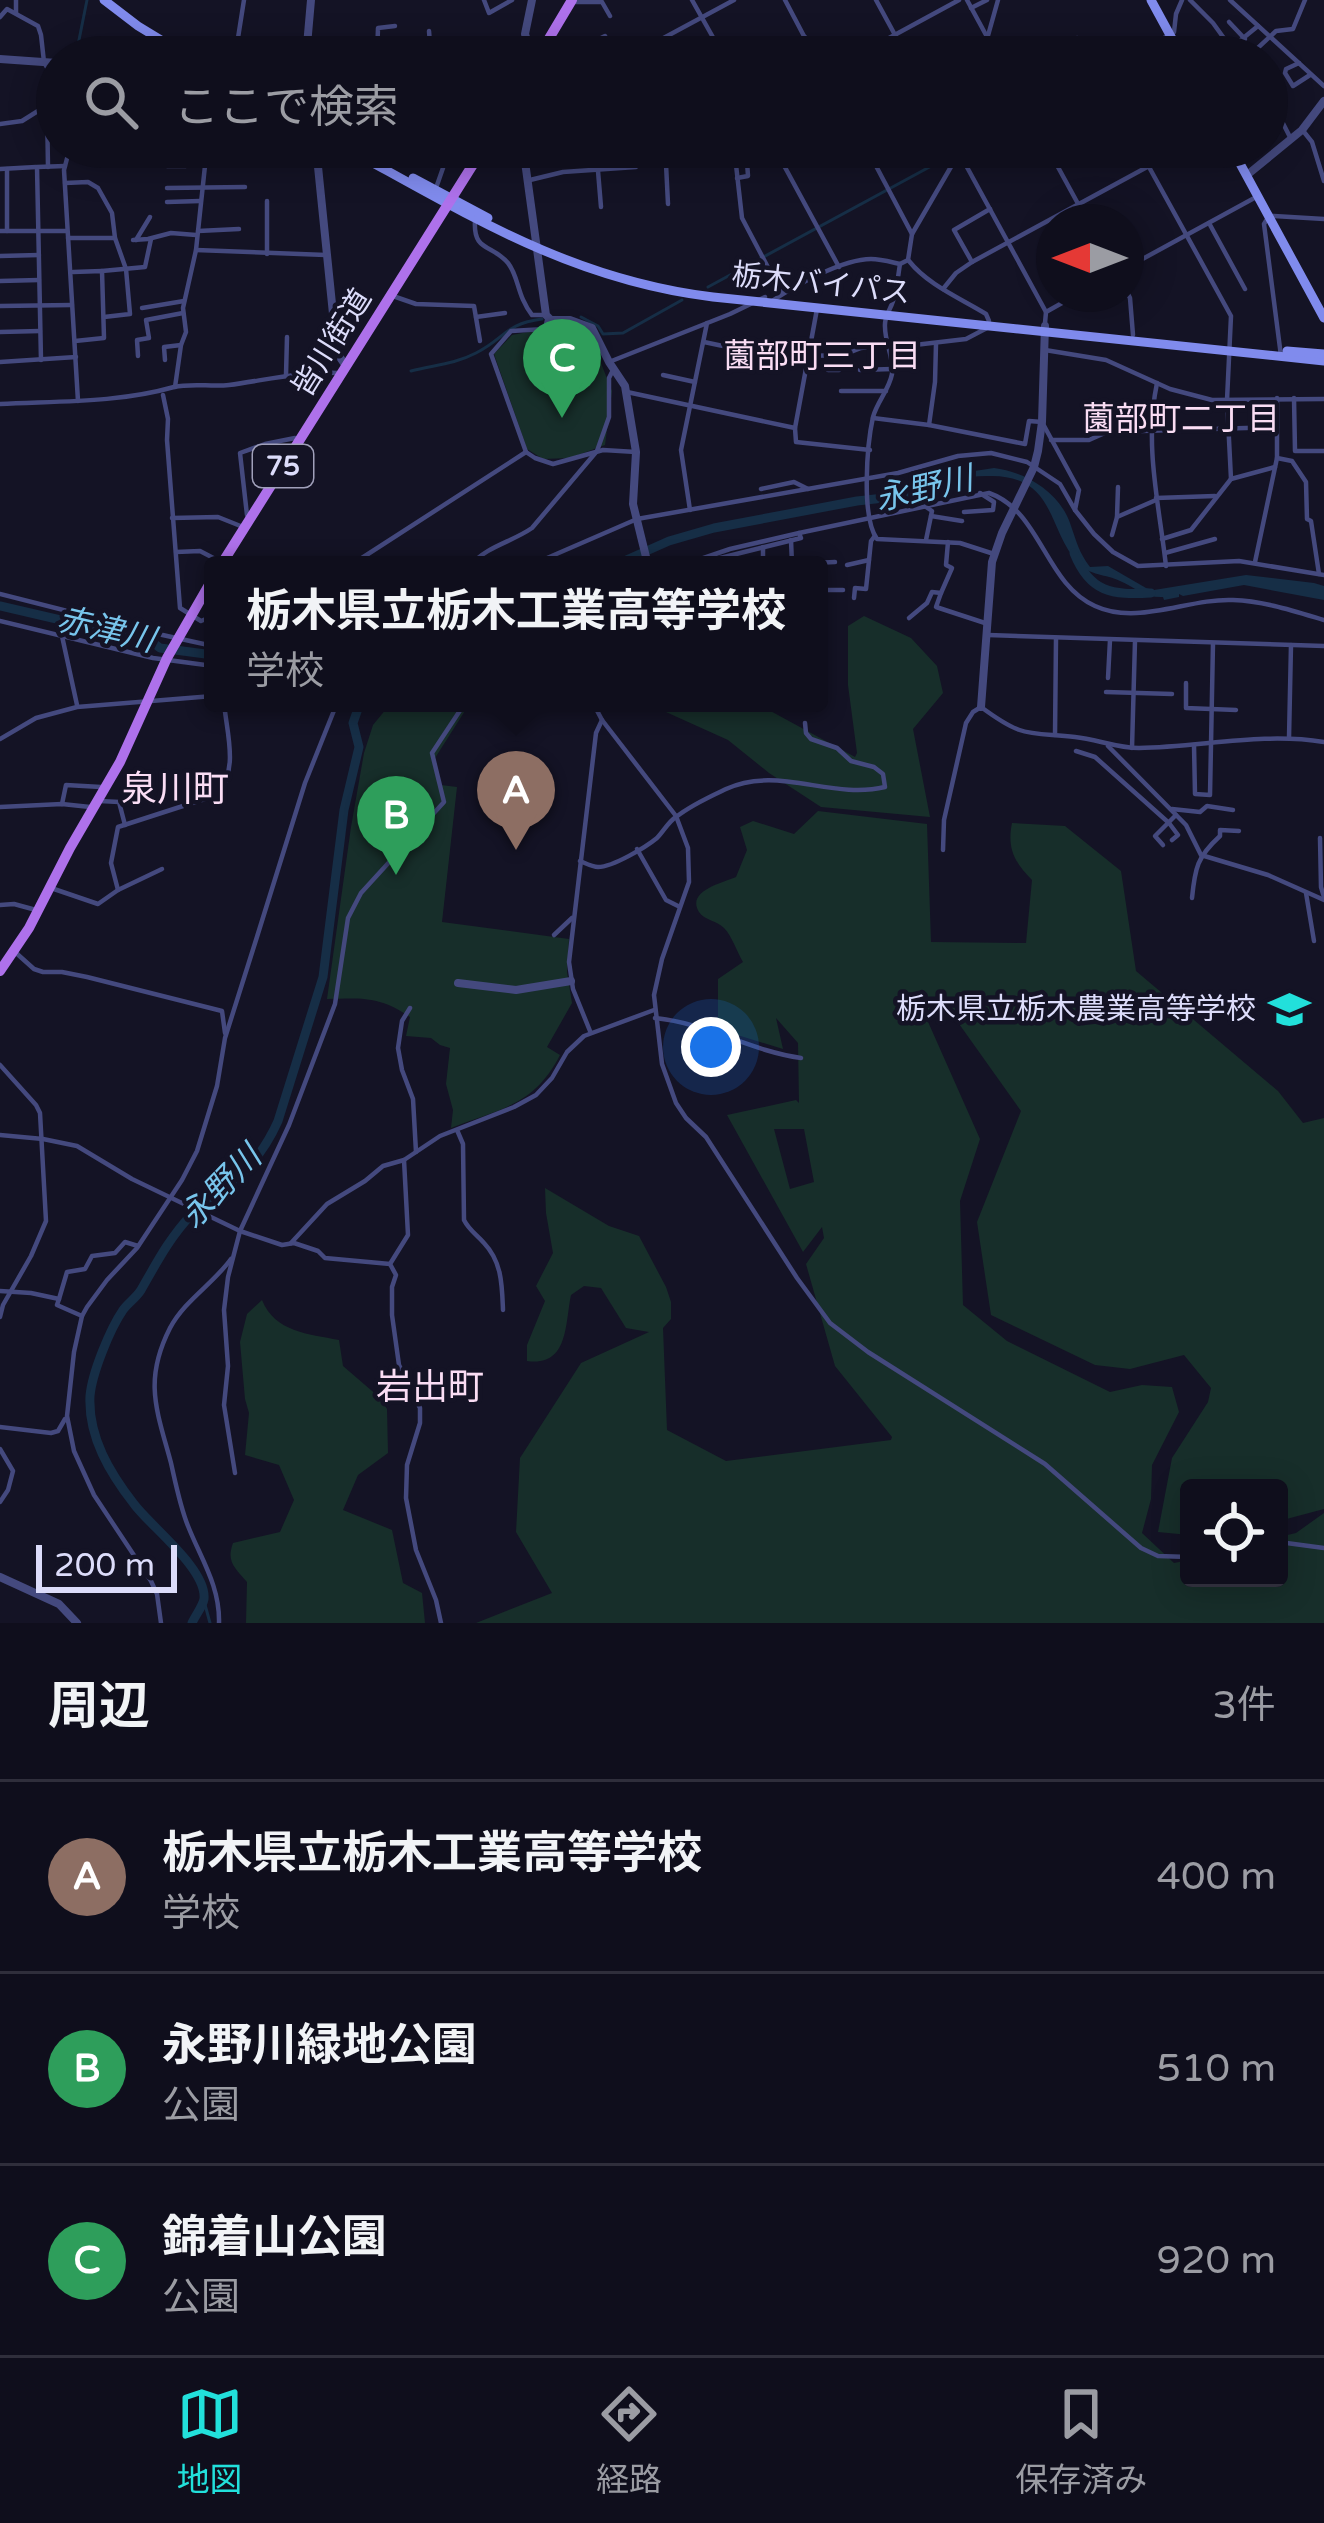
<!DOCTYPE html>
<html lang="ja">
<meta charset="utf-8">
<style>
body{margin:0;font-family:"Varela Round","Noto Sans JP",sans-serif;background:#1d1c29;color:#f1f3f6}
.controls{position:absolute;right:36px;bottom:36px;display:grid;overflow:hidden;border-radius:12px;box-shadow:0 6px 30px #0003}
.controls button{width:108px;height:108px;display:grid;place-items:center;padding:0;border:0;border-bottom:3px solid #2f2e3b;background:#0f0e1c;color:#f1f3f6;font:60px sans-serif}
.compass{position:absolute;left:1036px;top:204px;width:108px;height:108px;border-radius:50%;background:#0f0e1c;box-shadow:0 6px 30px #0003;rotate:270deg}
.scale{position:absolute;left:36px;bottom:30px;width:141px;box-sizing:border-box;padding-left:12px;border:6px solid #dcdcfa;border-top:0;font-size:33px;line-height:42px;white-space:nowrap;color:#dcdcfa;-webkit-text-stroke:9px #141325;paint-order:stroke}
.you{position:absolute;left:711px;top:1047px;width:42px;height:42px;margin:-30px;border:9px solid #fff;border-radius:50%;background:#1a73e8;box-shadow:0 0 0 18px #1a73e833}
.badge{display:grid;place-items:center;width:78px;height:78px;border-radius:50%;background:#22e0db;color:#fff;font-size:39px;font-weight:700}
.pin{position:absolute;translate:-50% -99px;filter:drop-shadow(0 3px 6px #0008)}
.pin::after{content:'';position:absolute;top:63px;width:42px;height:36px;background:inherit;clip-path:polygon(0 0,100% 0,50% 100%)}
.popup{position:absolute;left:204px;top:556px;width:624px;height:156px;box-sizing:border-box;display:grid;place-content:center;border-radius:12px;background:#0f0e1c;filter:drop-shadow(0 3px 9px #0005);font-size:39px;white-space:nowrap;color:#9b9ca3}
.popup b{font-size:45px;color:#f1f3f6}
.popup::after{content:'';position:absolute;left:50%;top:100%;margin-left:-24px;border:24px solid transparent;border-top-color:#0f0e1c}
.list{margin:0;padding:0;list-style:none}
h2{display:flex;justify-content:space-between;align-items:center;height:156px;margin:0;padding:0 48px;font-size:51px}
h2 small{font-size:39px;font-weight:400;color:#9b9ca3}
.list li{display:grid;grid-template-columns:78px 1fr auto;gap:36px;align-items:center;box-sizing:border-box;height:192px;padding:0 48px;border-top:3px solid #2f2e3b}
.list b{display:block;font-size:45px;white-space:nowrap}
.list p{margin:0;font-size:39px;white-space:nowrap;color:#9b9ca3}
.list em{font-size:39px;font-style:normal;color:#9b9ca3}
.icon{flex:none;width:66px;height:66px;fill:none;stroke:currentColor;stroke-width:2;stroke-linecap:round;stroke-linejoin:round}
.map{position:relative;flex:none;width:1324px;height:1623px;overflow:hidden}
.search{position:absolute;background:#0f0e1c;box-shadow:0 6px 30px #0003;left:36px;right:36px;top:36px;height:132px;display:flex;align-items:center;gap:30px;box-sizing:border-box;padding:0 42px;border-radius:66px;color:#9b9ca3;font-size:45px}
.sheet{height:732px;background:#0f0e1c}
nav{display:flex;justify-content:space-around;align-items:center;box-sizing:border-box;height:168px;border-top:3px solid #2f2e3b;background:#0f0e1c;font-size:33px;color:#9b9ca3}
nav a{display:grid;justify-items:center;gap:6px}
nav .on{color:#22e0db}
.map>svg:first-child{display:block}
.green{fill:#172e2a;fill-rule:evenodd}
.water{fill:#162e46}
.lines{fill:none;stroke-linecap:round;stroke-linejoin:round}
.stream{stroke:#162e46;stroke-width:3}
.river{stroke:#162e46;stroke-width:9}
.minor{stroke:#44497e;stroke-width:4.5}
.tertiary{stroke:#44497e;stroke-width:8}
.secondary{stroke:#808bed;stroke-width:9}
.primary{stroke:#ae71eb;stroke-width:10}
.labels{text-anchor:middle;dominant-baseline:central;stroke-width:9;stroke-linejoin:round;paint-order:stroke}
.shield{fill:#141325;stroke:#a0a0ba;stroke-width:3}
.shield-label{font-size:27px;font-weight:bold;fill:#dcdcfa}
.street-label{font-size:30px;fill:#dcdcfa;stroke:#141325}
.poi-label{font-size:30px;fill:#dcdcfa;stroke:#141325;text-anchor:end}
.neighbourhood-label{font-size:33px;fill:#faddf4;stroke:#141325}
.water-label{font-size:33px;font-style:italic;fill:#78c5ec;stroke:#141325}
.quarter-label{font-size:36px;fill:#faddf4;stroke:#141325}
</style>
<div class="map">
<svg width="1324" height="1623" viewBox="0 0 1324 1623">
<rect width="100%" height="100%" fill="#141325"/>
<g class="green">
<path d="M566 325 589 333 612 391 605 445 570 458 543 459 527 449 494 354 512 335Z"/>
<path d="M864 616 911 638 937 666 943 693 913 729 930 817 821 807 769 773 728 740 646 703H766L765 708 855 757 857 753 848 685V626Z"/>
<path d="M391 703H470L435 758 441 785 457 787 442 922 569 939 567 972 572 1003 547 1047 560 1055C534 1106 501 1108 451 1128L453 1110 446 1084 450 1048 440 1045 431 1038 406 1036 410 1017C380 996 362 998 327 999L351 827 364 753 373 725Z"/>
<path d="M818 811 927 824 931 942 1026 943 1032 880C1014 862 1007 848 1012 823L1065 826 1121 871 1136 971 1278 1091 1303 1123 1324 1118V1509L1279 1521V1488H1189V1535L1158 1532 1172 1458 1208 1402 1211 1388 1184 1355 1130 1369 1095 1365 991 1315 977 1222 1021 1111 957 1021 925 1015 980 1139 960 1201 963 1305 1007 1341 1110 1392 1142 1385 1172 1387 1179 1412 1152 1465 1151 1499 1142 1533 1174 1563 1189 1560V1578H1279V1537L1296 1533 1324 1513V1623H476L552 1593 516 1532 520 1458 581 1363 649 1332 626 1328 601 1288 584 1286 571 1295C565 1323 569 1367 527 1361V1345L545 1301 536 1286 553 1253 546 1213 545 1188 609 1226 639 1236 666 1287 671 1302V1319L663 1328 667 1430 726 1461 891 1440 892 1437 835 1366 806 1264 824 1238 822 1227 803 1252 727 1115 796 1100 799 1103 798 1043 776 1018 783 1049 718 1029V979L743 962C737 952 732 936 724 928 718 921 704 920 699 912 686 891 722 883 736 877L747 850 740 827 753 821 794 834ZM774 1129H804L814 1182 790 1189Z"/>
<path d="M262 1300C275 1332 308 1334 339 1340L343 1366 379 1397 387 1409 388 1453 358 1475 343 1510 392 1530 403 1583 422 1593 425 1623H246L247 1582C235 1568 226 1562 233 1543L280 1532 294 1500 279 1465 245 1455 249 1413 245 1399 240 1342 247 1314Z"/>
</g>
<path class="water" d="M994 468C1026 472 1059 492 1070 523 1076 540 1079 553 1090 567L1108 566 1146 588 1154 590 1246 575 1314 583 1324 586V600L1244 585 1183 596 1179 594V597L1164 600 1163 597C1145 598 1136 588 1120 581 1106 574 1090 576 1078 563 1047 529 1056 477 992 476 964 475 945 483 921 494 910 499 896 501 885 503L883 497 942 476Z"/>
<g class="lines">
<g class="stream">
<path d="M76 55 87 0"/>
<path d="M708 287 959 151"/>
<path d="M581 317 598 326 603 334 623 333 682 300"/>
<path d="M411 371C435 365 455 364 476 353 506 338 504 324 542 319"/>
<path d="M204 1601 210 1623"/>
</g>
<g class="river">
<path d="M1074 553C1090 593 1112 595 1151 593"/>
<path d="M615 565 669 541 714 528 857 501 893 497"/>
<path d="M0 606 151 641 160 648 213 655"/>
<path d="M192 1623C195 1616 203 1606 204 1599 207 1569 150 1526 134 1504 110 1473 88 1437 90 1396 92 1373 110 1329 123 1310 128 1303 136 1298 141 1290 157 1262 170 1237 192 1214 203 1203 216 1195 228 1186 251 1168 266 1148 278 1121L323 977 344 810 359 747 353 723 360 703"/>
</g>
<g class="minor">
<path d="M16 0V13"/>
<path d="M484 0 489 13 512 0"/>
<path d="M692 0 724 57"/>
<path d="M785 0 815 57"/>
<path d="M876 0 907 57"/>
<path d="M967 0 998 57"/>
<path d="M1190 0 1213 23 1231 48 1258 26"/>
<path d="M1230 0 1324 86"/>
<path d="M571 2H602L610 16"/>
<path d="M971 8 987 0"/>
<path d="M0 17 7 9 38 26 41 35 44 62 57 86"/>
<path d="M1229 22 1245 39"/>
<path d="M429 31 431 57"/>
<path d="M235 57 244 0"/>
<path d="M377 57 378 28 395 26"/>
<path d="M589 57 583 47 605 36 616 57"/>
<path d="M615 57 632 55 734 0"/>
<path d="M688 57 716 43"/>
<path d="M768 57 805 37"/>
<path d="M854 57 959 0"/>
<path d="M982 57 998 0"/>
<path d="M1042 57 1077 38 1088 57"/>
<path d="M1132 57 1174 32 1176 14 1182 0"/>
<path d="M1248 57 1276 31 1293 29 1305 0"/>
<path d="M1299 63 1286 69 1285 73 1293 86 1310 75"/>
<path d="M1267 92 1291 139"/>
<path d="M47 107 48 167"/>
<path d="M0 124 22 121 57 99"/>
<path d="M1304 132 1312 142 1324 181"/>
<path d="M70 147 64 170 78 401"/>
<path d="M640 147V163"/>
<path d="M734 147 742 218 782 294"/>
<path d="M774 147 839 267"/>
<path d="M866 147 912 234"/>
<path d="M956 147 1046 312"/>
<path d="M969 147 959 153 912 234 908 260 900 264C898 276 897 289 893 301 890 311 884 316 885 327 885 343 894 358 892 374 889 390 877 402 873 417 867 444 861 517 877 539L960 543 994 554"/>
<path d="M1047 147 1088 222"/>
<path d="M1138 147 1231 316 1227 400 1231 479"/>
<path d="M206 157 233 158"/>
<path d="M666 164 668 204"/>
<path d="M167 166H186L187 147"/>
<path d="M784 166 806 153 803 147"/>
<path d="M0 169 36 167"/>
<path d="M7 169V231"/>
<path d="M598 171 601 207"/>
<path d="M737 178 748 176 746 147"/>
<path d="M530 180 563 172 636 167 640 163 666 164V147"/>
<path d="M65 183 88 182 98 188 112 213 115 238 126 269 130 314 104 317"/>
<path d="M167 188 245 187"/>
<path d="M436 188 443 168V147"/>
<path d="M267 201V254"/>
<path d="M167 202 200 201"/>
<path d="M475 221C473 252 492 244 508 263 519 277 517 296 532 315H546"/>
<path d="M1209 223 1245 289"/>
<path d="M0 231H67"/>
<path d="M198 231 239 229"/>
<path d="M68 238H115"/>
<path d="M133 240 148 239 171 233 196 235"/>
<path d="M136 240 150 217"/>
<path d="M196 250 326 255"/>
<path d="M0 256 39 255"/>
<path d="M909 261C928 285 960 298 986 314L989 321"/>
<path d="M972 262 954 230 990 209"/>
<path d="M1126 268 1258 196"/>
<path d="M102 271 145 267 151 239"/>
<path d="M73 272 102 271 104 338 75 341"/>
<path d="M0 281 39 280"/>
<path d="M943 289 956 273 972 262 1184 147"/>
<path d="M1126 290 1130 298 1133 335"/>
<path d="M390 295 416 304 474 306 480 341"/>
<path d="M772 301C796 285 843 259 871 259 881 259 891 262 900 264"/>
<path d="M0 306 72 305"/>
<path d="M142 308 184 301"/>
<path d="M817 309 795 428 796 442 870 450"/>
<path d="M476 317 505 313"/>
<path d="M547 320 545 329 511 331 491 354 526 452 535 458 553 464 603 450 636 452"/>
<path d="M1045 323 1046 312 1078 294"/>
<path d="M0 332 40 331"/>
<path d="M704 342 742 350"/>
<path d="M889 348 966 339 987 328"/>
<path d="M1045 350 1106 360 1170 389 1212 400 1324 399"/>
<path d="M138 356 137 340 149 338 146 320 183 313"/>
<path d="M808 356 843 355 861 348 885 345"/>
<path d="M1281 356 1264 224 1269 216H1274L1324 219"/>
<path d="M41 360 37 167 65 166"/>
<path d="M165 360 164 347 181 345"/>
<path d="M0 362 76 357"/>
<path d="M609 362 730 314 765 297"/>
<path d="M828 370H839L845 353"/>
<path d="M860 370 892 369"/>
<path d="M286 375 287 337"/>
<path d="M663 375 695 382"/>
<path d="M1157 383C1144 445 1159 504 1166 566"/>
<path d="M175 387 181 345 186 332 183 308 196 250 207 147"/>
<path d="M841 391H886"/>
<path d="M627 392 795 428"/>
<path d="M163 395 168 419 167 440 180 608 201 621 213 616"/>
<path d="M1294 398 1295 451H1324"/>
<path d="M0 404C58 401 118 403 174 387 191 383 212 387 229 385 266 380 303 371 339 373"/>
<path d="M873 418 929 425 1025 444 1029 421 1042 422 1079 490 1075 510"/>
<path d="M929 425 935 382 936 344"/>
<path d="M1051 440H1089L1107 432 1277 427V398"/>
<path d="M1277 458 1292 461 1306 482 1307 519 1311 521 1319 574"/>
<path d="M761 489 794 482 808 489"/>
<path d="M1156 498 1215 496"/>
<path d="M926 507 932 511 926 540"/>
<path d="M690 510 681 450 707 323"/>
<path d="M964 512 993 510 994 502 980 493"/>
<path d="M247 515 240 453 265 444 295 438"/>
<path d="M931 516 962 521"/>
<path d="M1117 517 1118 487"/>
<path d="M172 518 218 517 243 527"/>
<path d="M1112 535 1117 517 1156 500"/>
<path d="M1162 539 1191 530 1231 479 1275 467"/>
<path d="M791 540 792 564 835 562"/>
<path d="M763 547V565"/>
<path d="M176 552 200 551 221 562"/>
<path d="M1165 553 1215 539"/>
<path d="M1255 562 1277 458V427"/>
<path d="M351 565 526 452"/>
<path d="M471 565C487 546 512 542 532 528L597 451 609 417V378L613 370"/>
<path d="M531 565 637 519 898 473 958 456 991 453 1027 462 1060 484 1075 510 1094 534 1113 552 1138 566 1239 561 1324 575"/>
<path d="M683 565 730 549 799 533"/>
<path d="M692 565 801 538 799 533 989 493C1041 511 1045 584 1095 606 1138 626 1188 598 1233 600 1264 601 1294 611 1324 620"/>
<path d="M847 565 869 560"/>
<path d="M819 590H843"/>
<path d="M941 593 952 568 946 565 948 542"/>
<path d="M0 594 158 634 213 646"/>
<path d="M854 598 855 588 866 589 871 541 874 537"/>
<path d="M69 611 62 636 77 705"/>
<path d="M909 618 927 603 932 592 941 593 936 607 988 624"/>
<path d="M0 621 153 658 213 666"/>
<path d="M988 635 1324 646"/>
<path d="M1108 678 1110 640"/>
<path d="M1186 683V708L1236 710"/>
<path d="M1106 692 1172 694"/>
<path d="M593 703 602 720 676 816 688 848 689 882 662 959 654 995 662 1064 676 1103 686 1118 706 1137 797 1278 830 1323 868 1352 1045 1464 1141 1548 1158 1556 1189 1557"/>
<path d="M1055 735 1056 639"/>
<path d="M1289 738 1291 645"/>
<path d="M0 739 36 718 77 707 213 696"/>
<path d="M1194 745 1195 794 1210 795 1213 643"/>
<path d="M1108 746 1186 825 1201 855 1268 875 1324 900"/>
<path d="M1132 748 1135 641"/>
<path d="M1076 751 1095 757 1169 823 1178 835 1172 840"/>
<path d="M100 801 119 802 125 825"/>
<path d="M62 804 66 785 101 787"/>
<path d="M0 807 62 804 90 807"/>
<path d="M1172 809 1200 812 1207 806 1233 810"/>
<path d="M1320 838 1321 887 1324 897"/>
<path d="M1163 845 1155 836 1176 815"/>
<path d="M637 849 666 900 678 906"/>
<path d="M943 850 944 820 966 723 973 712 981 707C1023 738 1026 732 1075 737 1096 739 1117 748 1139 748 1202 747 1261 732 1324 742"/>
<path d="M580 861C585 863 593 867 598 867 613 867 646 847 657 838 664 831 668 822 676 817 691 805 709 797 726 789 778 765 831 800 885 787L883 774 874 767 851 761 837 748 811 739 806 733 805 723"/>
<path d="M54 889 98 904 118 890 162 869"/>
<path d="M118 890 111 863 118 827 217 795C239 769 227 735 224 703"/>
<path d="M1306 893 1314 941"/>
<path d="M1192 898C1195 868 1197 857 1220 836V830L1239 831"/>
<path d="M0 905 14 904 36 910"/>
<path d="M554 935 572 918"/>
<path d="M15 952 34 969 43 972H62L87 977 222 1011 225 1033"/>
<path d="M410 1008 402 1021 398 1048 402 1070 413 1099 416 1152"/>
<path d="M655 1018C707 1023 750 1051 801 1058"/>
<path d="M590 1031 573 989 569 962 596 733 602 720"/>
<path d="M0 1065 36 1105 40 1113 46 1221 31 1256 3 1305 0 1317"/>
<path d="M457 1130 463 1144 464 1220C469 1230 476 1234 484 1243 502 1262 502 1285 503 1310"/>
<path d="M0 1135 43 1139 77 1146 132 1179 240 1231 282 1245 294 1243 318 1251 325 1258 390 1264"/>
<path d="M404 1160 408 1235 390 1264 396 1275 392 1287V1315L399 1365 420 1408V1423L407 1465 406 1498 416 1550 436 1600 441 1623"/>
<path d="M291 1243 327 1204 365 1181 383 1166 404 1160 440 1136 514 1107 536 1095 552 1078 567 1052 584 1036 654 1010"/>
<path d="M0 1291 31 1293 59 1299 57 1305 82 1316"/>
<path d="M59 1299 67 1272 85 1269 92 1256 115 1253 125 1242 138 1246"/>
<path d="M0 1427 51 1433 58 1431 65 1419"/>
<path d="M0 1449 13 1471 8 1490 0 1502"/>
<path d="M235 1473 224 1405 228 1366 224 1310 228 1277 240 1231 289 1125 335 1004 348 918 361 893 444 802 432 753 465 703"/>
<path d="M1279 1542 1324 1548"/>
<path d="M161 1623 157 1594 151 1581 94 1495 74 1451 67 1416 74 1352 82 1316 87 1307 107 1280 137 1248 182 1180 197 1151 217 1086 225 1038 256 940 305 783 337 703"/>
<path d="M219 1623C220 1586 201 1559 188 1526 180 1506 176 1485 171 1463 157 1411 143 1381 170 1328 185 1300 213 1284 231 1259"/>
</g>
<g class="tertiary">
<path d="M532 0 525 34 532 57"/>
<path d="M306 57 311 0"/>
<path d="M0 59 57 63"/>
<path d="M316 147 337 353 346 366"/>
<path d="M523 147 546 315 551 320H570L592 328 609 362 625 386 636 452 633 504 648 565"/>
<path d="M1247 175 1302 130 1324 101"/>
<path d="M981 707 992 562 1002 533 1034 467 1038 451 1042 422 1045 326"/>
<path d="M458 983 516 990 571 981"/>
<path d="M0 1577 59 1604 77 1623"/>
</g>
<g class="secondary">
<path d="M104 0 138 26 189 57"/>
<path d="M1151 0 1182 57"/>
<path d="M344 147C467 214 571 280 713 297L1324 361"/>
<path d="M1231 147 1324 318"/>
<path d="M413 178 488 218"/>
<path d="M1287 351 1324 354"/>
</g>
<g class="primary">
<path d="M538 57 572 0"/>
<path d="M221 565 484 147"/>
<path d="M0 971 29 928 70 848 120 762 167 658 213 578"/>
</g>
</g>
<defs>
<symbol id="school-bare" viewBox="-9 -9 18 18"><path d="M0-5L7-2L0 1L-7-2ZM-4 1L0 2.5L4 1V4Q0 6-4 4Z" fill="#22e0db" stroke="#141325" stroke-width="2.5" paint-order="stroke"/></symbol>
</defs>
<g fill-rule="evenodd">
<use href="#school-bare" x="1260" y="980" width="59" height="59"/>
</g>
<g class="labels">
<rect class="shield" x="253" y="445" width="60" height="42" rx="9"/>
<g class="shield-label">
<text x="283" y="466">75</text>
</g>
<g class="street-label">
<text transform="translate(821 284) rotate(6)">栃木バイパス</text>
<text transform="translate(332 343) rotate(-58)">皆川街道</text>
</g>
<g class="poi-label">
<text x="1256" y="1009">栃木県立栃木農業高等学校</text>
</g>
<g class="neighbourhood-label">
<text x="822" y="356">薗部町三丁目</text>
<text x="1181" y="419">薗部町二丁目</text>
</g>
<g class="water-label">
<text transform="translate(924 489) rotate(-13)">永野川</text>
<text transform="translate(106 630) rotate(13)">赤津川</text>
<text transform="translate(221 1187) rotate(-46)">永野川</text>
</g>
<g class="quarter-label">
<text x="175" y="789">泉川町</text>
<text x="430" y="1387">岩出町</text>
</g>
</g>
</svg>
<div class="controls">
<button><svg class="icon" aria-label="locate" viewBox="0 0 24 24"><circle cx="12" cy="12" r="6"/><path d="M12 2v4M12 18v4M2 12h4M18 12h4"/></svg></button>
</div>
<svg class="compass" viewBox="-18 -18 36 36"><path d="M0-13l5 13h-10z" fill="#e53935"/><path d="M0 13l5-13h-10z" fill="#9b9ca3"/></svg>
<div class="scale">200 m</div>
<div class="you"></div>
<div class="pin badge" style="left:516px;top:850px;background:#8d6e63">A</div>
<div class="popup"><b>栃木県立栃木工業高等学校</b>学校</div>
<div class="pin badge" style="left:396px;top:875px;background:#2e9e5b">B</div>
<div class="pin badge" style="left:562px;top:418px;background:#2e9e5b">C</div>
<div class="search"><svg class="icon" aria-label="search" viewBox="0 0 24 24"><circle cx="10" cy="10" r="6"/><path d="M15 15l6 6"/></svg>ここで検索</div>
</div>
<section class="sheet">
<h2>周辺<small>3件</small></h2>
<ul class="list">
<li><span class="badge" style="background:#8d6e63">A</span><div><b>栃木県立栃木工業高等学校</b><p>学校</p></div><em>400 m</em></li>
<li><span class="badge" style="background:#2e9e5b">B</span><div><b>永野川緑地公園</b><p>公園</p></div><em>510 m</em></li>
<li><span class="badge" style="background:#2e9e5b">C</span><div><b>錦着山公園</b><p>公園</p></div><em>920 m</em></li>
</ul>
</section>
<nav>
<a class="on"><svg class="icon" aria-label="map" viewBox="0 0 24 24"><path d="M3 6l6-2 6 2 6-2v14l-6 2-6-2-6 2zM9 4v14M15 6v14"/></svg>地図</a>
<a><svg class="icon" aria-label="directions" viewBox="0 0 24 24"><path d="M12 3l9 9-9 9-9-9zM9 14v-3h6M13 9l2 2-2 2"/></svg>経路</a>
<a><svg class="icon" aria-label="saved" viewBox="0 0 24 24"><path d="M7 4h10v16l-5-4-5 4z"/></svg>保存済み</a>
</nav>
